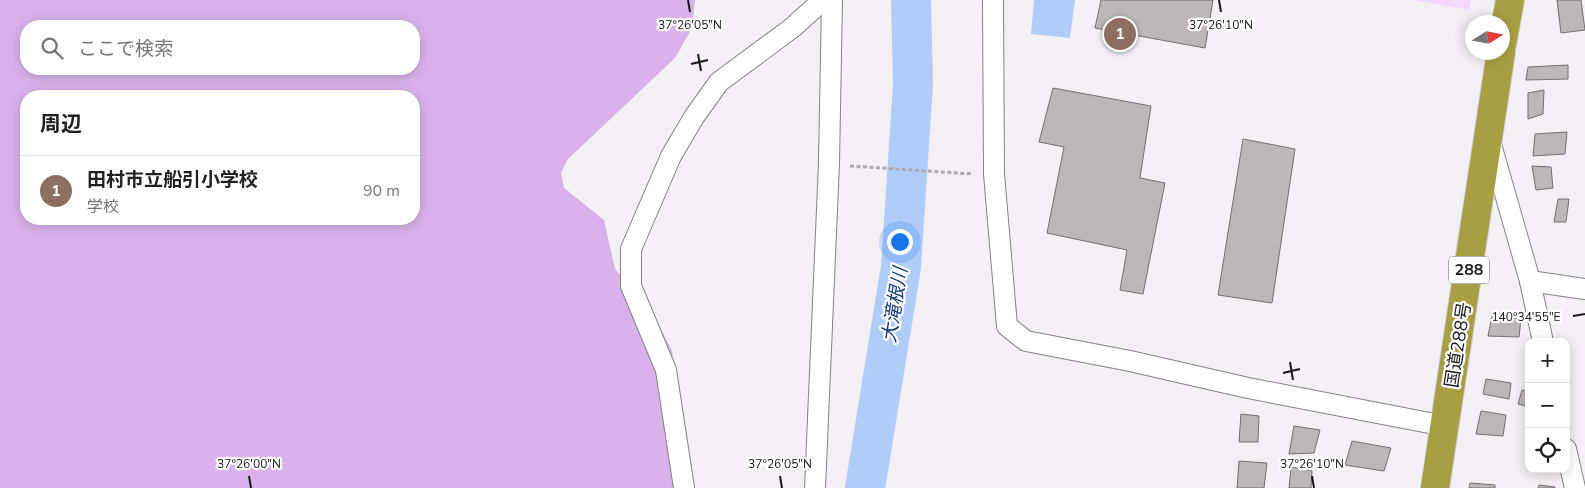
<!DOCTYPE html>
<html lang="ja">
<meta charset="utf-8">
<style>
body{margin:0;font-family:"Nunito Sans","Noto Sans JP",sans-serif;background:#f6f6f6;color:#202124}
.controls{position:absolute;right:15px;bottom:15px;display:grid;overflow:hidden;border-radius:10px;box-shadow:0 2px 12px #0003}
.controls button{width:45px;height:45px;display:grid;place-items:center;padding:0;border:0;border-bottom:1px solid #e0e0e0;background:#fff;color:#202124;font:25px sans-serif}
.compass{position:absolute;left:1465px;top:15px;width:45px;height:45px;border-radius:50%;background:#fff;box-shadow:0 2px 12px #0003;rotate:79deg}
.you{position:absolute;left:899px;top:241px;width:18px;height:18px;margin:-12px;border:4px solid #fff;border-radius:50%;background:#1a73e8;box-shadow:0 0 0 8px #1a73e833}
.badge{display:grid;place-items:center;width:32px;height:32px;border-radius:50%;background:#d93025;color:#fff;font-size:16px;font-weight:700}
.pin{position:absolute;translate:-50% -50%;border:2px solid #fff;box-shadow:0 1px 5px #0006}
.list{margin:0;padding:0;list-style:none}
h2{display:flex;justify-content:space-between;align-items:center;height:65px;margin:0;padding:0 20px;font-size:21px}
h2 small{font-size:16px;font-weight:400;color:#757577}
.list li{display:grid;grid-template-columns:32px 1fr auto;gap:15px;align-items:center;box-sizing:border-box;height:70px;padding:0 20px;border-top:1px solid #e0e0e0}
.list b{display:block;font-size:19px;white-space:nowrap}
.list p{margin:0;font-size:16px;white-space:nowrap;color:#757577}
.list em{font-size:16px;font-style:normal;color:#757577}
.icon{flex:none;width:28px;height:28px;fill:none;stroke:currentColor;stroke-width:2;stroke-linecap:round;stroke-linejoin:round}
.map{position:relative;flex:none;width:1585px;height:488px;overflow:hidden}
.search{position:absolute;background:#fff;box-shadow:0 2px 12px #0003;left:20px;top:20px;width:400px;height:55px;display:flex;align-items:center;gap:12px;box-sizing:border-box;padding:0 18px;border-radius:20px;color:#757577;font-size:19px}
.panel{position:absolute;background:#fff;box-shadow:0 2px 12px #0003;left:20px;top:90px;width:400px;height:135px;border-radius:20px}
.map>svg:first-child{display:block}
.green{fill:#f3d8ff}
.forest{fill:#d9b2eb;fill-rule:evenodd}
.water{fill:#b0cdfa}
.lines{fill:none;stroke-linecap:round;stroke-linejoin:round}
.river{stroke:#b0cdfa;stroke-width:40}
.building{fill:#bdb7b9;stroke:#746e70}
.street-casing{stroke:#858287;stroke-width:22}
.highway-casing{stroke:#ccc;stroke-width:30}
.path{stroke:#adaaae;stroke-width:3;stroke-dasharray:4 2.5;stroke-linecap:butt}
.street{stroke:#fff;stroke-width:20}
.highway{stroke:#a89e43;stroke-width:28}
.ticks{fill:none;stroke:#181719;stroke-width:2}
.labels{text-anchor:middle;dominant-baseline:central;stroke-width:4.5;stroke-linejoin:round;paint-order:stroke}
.shield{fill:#fff;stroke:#5d5d5e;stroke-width:1}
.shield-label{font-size:16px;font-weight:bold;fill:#181719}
.street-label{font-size:18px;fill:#181719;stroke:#fff}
.water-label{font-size:19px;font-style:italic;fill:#133d7d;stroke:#fff}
.ticks-label{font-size:12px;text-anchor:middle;fill:#181719;stroke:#fff;stroke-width:4.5;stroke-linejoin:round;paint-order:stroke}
</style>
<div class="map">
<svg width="1585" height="488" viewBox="0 0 1585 488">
<rect width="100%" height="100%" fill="#f4f0f5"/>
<path class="green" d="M1413 0H1471L1469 10Z"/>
<path class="forest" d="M0 0H695L692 28 675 58 568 159 561 173 564 188 604 220 615 269 649 306 672 351 691 488H0ZM26 26H414V69H26ZM26 96H414V219H26Z"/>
<path class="water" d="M1034 0H1075L1070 38 1031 34Z"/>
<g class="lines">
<path class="river" d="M865 488 901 267 913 84 911 0"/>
</g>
<g class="building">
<path d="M1101 0H1213L1205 48 1095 28Z"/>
<path d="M1557 0H1581L1585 30 1561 33Z"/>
<path d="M1568 65V79L1526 80 1528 67Z"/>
<path d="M1053 88 1151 106 1140 178 1165 183 1143 294 1120 290 1127 250 1047 233 1064 147 1039 142Z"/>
<path d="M1544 90 1543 114 1528 119V93Z"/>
<path d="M1567 132 1565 154 1533 156 1535 134Z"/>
<path d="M1243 139 1295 149 1272 303 1218 295Z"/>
<path d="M1532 166 1551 167 1553 188 1536 190Z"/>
<path d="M1558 199H1569L1566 222H1554Z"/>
<path d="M1492 316 1521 319 1519 337 1488 336Z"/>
<path d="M1486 379 1511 383 1509 399 1483 394Z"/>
<path d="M1522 390 1529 391V407L1518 404Z"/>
<path d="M1481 411 1506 415 1503 436 1476 434Z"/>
<path d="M1241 414 1259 416 1258 442H1239Z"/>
<path d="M1294 426 1320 430 1314 453 1289 454Z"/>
<path d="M1352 441 1391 448 1384 471 1345 465Z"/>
<path d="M1239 461 1267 463 1264 488H1237Z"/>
<path d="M1291 467 1312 471 1311 488H1289Z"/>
<path d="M1470 483 1495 485V488H1469Z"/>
<path d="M1539 485 1555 487V488H1538Z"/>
</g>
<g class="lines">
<defs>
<g id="street">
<path d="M993 0 994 174 1007 326 1026 341 1130 361 1248 388 1445 426"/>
<path d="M1490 141 1530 281 1543 342"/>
<path d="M1530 281 1585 289"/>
<path d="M1566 449 1575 488"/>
<path d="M684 488 666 370 631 286V249L671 156 694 117 719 82 792 28 823 0"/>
<path d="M815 488 829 163 832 0"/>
</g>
<g id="highway">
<path d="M1502 44 1510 0"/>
<path d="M1435 488 1501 52"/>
</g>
</defs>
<use href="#street" class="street-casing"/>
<use href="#highway" class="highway-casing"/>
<path class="path" d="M850 166 973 174"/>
<use href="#street" class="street"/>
<use href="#highway" class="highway"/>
</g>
<path class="ticks" d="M688 0 690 12M1219 0 1221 12M698 54 701 71M691 64 708 60M1573 316 1585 314M1290 362 1293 380M1283 373 1300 369M249 476 251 488M780 476 782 488M1312 476 1314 488"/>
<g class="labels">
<rect class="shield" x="1449" y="256.5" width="40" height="27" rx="4"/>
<g class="shield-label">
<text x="1469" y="270">288</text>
</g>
<g class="street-label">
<text transform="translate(1458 345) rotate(-81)">国道288号</text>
</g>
<g class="water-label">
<text transform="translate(895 305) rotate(-81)">大滝根川</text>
</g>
</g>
<g class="ticks-label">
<text x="690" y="29">37°26'05"N</text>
<text x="1221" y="29">37°26'10"N</text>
<text x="1526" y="321">140°34'55"E</text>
<text x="249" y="468">37°26'00"N</text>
<text x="780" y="468">37°26'05"N</text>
<text x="1312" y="468">37°26'10"N</text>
</g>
</svg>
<div class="controls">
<button>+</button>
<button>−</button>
<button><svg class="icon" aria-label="locate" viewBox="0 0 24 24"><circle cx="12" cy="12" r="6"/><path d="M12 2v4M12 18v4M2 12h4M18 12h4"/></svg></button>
</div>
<svg class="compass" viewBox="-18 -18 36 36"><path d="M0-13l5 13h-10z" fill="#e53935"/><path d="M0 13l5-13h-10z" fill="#757577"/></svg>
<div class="you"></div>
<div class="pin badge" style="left:1120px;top:34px;background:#8d6e63">1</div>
<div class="search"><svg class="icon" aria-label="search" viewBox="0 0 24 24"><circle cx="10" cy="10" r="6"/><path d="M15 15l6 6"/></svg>ここで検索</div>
<section class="panel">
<h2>周辺<small></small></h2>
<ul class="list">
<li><span class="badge" style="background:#8d6e63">1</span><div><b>田村市立船引小学校</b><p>学校</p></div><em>90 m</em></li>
</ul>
</section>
</div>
